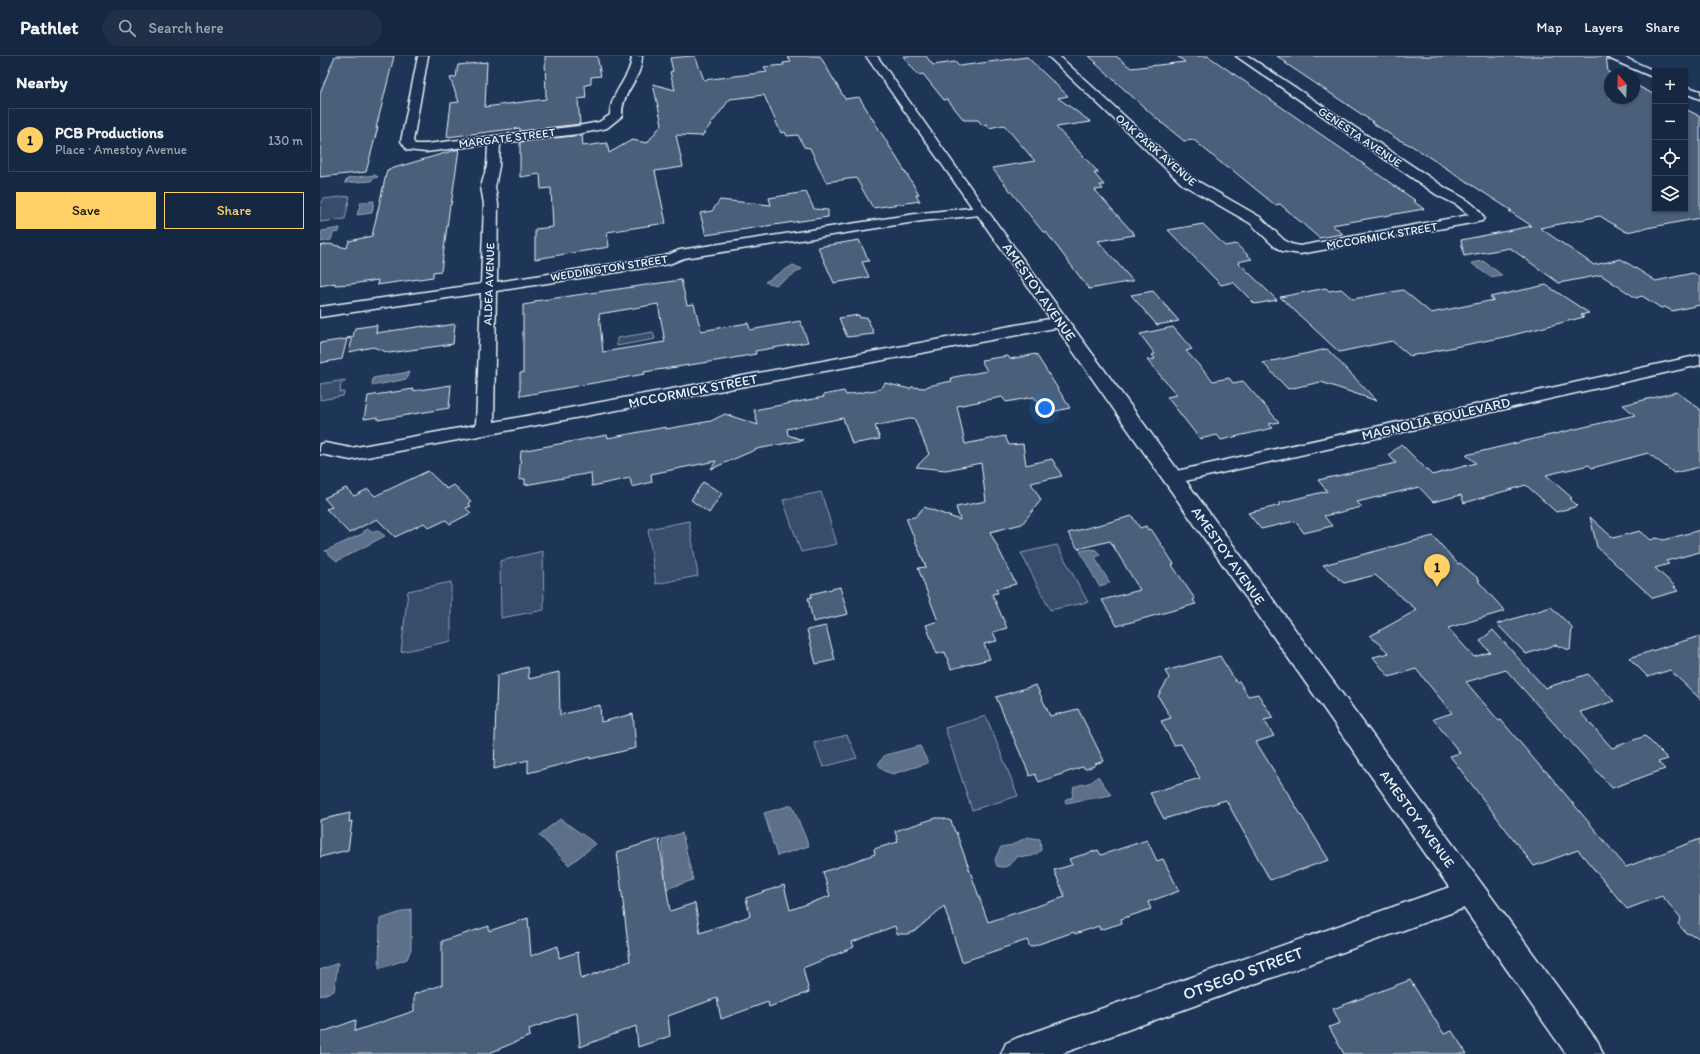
<!DOCTYPE html>
<meta charset="utf-8">
<style>
body{margin:0;font-family:Itim,sans-serif;background:#1f3048;color:#f1f3f6}
.controls{position:absolute;right:12px;top:12px;display:grid;overflow:hidden;border-radius:0px;box-shadow:0 1px 3px #0004}
.controls button{width:36px;height:36px;display:grid;place-items:center;padding:0;border:0;border-bottom:1px solid #35445a;background:#162841;color:#f1f3f6;font:20px sans-serif}
.compass{position:absolute;left:1284px;top:12px;width:36px;height:36px;border-radius:50%;background:#162841;box-shadow:0 1px 3px #0004;rotate:341deg}
.you{position:absolute;left:725px;top:352px;width:14px;height:14px;margin:-10px;border:3px solid #fff;border-radius:50%;background:#1a73e8;box-shadow:0 0 0 6px #1a73e833}
.badge{display:grid;place-items:center;width:26px;height:26px;border-radius:50%;background:#ffd166;color:#111;font-size:13px;font-weight:700}
.pin{position:absolute;translate:-50% -33px;filter:drop-shadow(0 1px 2px #0008)}
.pin::after{content:'';position:absolute;top:21px;width:14px;height:12px;background:inherit;clip-path:polygon(0 0,100% 0,50% 100%)}
.list{margin:0;padding:0;list-style:none}
h2{display:flex;justify-content:space-between;align-items:center;height:52px;margin:0;padding:0 16px;font-size:17px}
h2 small{font-size:13px;font-weight:400;color:#9ea6b1}
.list li{display:grid;grid-template-columns:26px 1fr auto;gap:12px;align-items:center;box-sizing:border-box;height:64px;margin:0 8px 8px;padding:0 8px;border:1px solid #35445a;border-radius:0px}
.list b{display:block;font-size:15px;white-space:nowrap}
.list p{margin:0;font-size:13px;white-space:nowrap;color:#9ea6b1}
.list em{font-size:13px;font-style:normal;color:#9ea6b1}
.actions{display:flex;gap:8px;padding:12px 16px}
.actions a{flex:1;padding:9px 0;border:1px solid #ffd166;border-radius:0px;text-align:center;font-size:14px;color:#ffd166}
.actions .main{background:#ffd166;color:#111}
.icon{flex:none;width:22px;height:22px;fill:none;stroke:currentColor;stroke-width:2;stroke-linecap:round;stroke-linejoin:round}
.map{position:relative;flex:none;width:1380px;height:998px;overflow:hidden}
header{display:flex;align-items:center;gap:24px;box-sizing:border-box;height:56px;padding:0 20px;background:#162841;border-bottom:1px solid #35445a}
header strong{font-size:19px}
nav{display:flex;gap:22px;margin-inline-start:auto;font-size:14px}
.search{width:280px;height:36px;background:#1f3048;display:flex;align-items:center;gap:10px;box-sizing:border-box;padding:0 14px;border-radius:22px;color:#9ea6b1;font-size:15px}
main{display:flex}
aside{flex:1;background:#162841}
.map>svg:first-child{display:block}
.green{fill:#374d6c;stroke:#909fb2}
.water{fill:#5d7089;stroke:#95a4b5}
.building{fill:#495e7a;stroke:#e8f1f8;fill-rule:evenodd}
.lines{fill:none;stroke-linecap:round;stroke-linejoin:round}
.minor-casing{stroke:#e8f1f8;stroke-width:3}
.tertiary-casing{stroke:#e8f1f8;stroke-width:3}
.primary-casing{stroke:#e8f1f8;stroke-width:3}
.minor{fill:#1d3557;fill-rule:evenodd}
.tertiary{fill:#1d3557;fill-rule:evenodd}
.primary{fill:#1d3557;fill-rule:evenodd}
.labels{text-anchor:middle;dominant-baseline:central;stroke-width:3;stroke-linejoin:round;paint-order:stroke}
.far-street-label{font-size:12px;fill:#e8f1f8;stroke:#1d3557}
.street-label{font-size:14px;fill:#e8f1f8;stroke:#1d3557}
.near-street-label{font-size:17px;fill:#e8f1f8;stroke:#1d3557}
</style>
<header>
<strong>Pathlet</strong>
<div class="search"><svg class="icon" aria-label="search" viewBox="0 0 24 24"><circle cx="10" cy="10" r="6"/><path d="M15 15l6 6"/></svg>Search here</div>
<nav><a>Map</a><a>Layers</a><a>Share</a></nav>
</header>
<main>
<aside>
<h2>Nearby<small></small></h2>
<ul class="list">
<li><span class="badge">1</span><div><b>PCB Productions</b><p>Place · Amestoy Avenue</p></div><em>130 m</em></li>
</ul>
<div class="actions"><a class="main">Save</a><a>Share</a></div>
</aside>
<div class="map">
<svg width="1380" height="998" viewBox="0 0 1380 998">
<rect width="100%" height="100%" fill="#1d3557"/>
<filter id="ink" filterUnits="userSpaceOnUse"><feTurbulence type="fractalNoise" baseFrequency=".025" numOctaves="2"/><feDisplacementMap in="SourceGraphic" scale="8" xChannelSelector="R" yChannelSelector="G"/><feConvolveMatrix kernelMatrix="1 2 1 2 8 2 1 2 1" color-interpolation-filters="sRGB"/></filter>
<g filter="url(#ink)">
<g class="green">
<path d="M30 140 25 163 0 166V154L3 143Z"/>
<path d="M333 276 335 283 297 290V282Z"/>
<path d="M25 324V326L21 327 20 336H24L23 340 0 344V328Z"/>
<path d="M501 436 517 488 481 496 463 444Z"/>
<path d="M369 465 378 520 336 528 328 473Z"/>
<path d="M737 489 768 546 730 554 701 497Z"/>
<path d="M223 495 224 554 181 562 180 505Z"/>
<path d="M131 526V585L81 596 88 535Z"/>
<path d="M666 660 698 740 652 754 625 672Z"/>
<path d="M527 679 537 702 503 711 494 687Z"/>
</g>
<g class="water">
<path d="M55 119 58 121 53 122 51 125 24 127 29 122Z"/>
<path d="M54 145 52 157 37 159 41 146Z"/>
<path d="M20 172 19 176 13 177 11 184 0 186 2 175Z"/>
<path d="M1163 205 1182 219 1170 221 1151 207Z"/>
<path d="M473 209 482 213 456 229 445 226Z"/>
<path d="M89 316 87 323 52 330 53 322Z"/>
<path d="M48 473 51 476 57 474 65 480 17 505 5 495 44 477V475Z"/>
<path d="M770 493 776 494 780 499 775 502 790 527 779 530 760 495Z"/>
<path d="M600 690 608 707 573 718 564 715 558 708 565 699Z"/>
<path d="M778 720 791 739 746 747 745 744 748 742H752L754 731C765 726 770 730 778 720Z"/>
<path d="M472 749 489 790 457 800 444 757Z"/>
<path d="M240 763 276 788 249 809 219 779Z"/>
<path d="M362 777 373 824 346 833 342 783Z"/>
<path d="M707 781 720 783 721 794C714 801 708 802 698 800 693 807 686 814 677 810L675 803 681 791 692 789Z"/>
<path d="M91 853V893L87 903 59 913 60 863Z"/>
<path d="M18 907 14 935 0 940V914Z"/>
</g>
<g class="building">
<path d="M15 0H74L56 72 58 71 46 116 0 121V37Z"/>
<path d="M225 0H277L281 20 271 21V28L265 29 266 42 258 43 260 68 200 75V72L127 81 131 47 139 46 130 22 136 21 138 9 167 6 165 51 226 43Z"/>
<path d="M372 0H375L384 24 447 16 444 11 464 9 463 7 471 6 467 0H500L525 43 539 41 599 138 596 139 600 145 553 152 536 122 506 126 490 92 484 91 478 79 467 80 465 76 461 77 444 39 410 43 382 80 356 79 363 111 335 115 346 167 287 176 289 191 215 203V173L233 171 231 132 221 133 220 118 200 121V86L262 79 263 90 287 87 289 97 312 84 327 87 342 68 333 28 355 34 350 16 353 15 350 2Z"/>
<path d="M583 0H606L613 9 635 6 639 10 707 1 748 40 738 42 771 66 736 71 779 117H774L784 129H780L783 133 775 134 815 179 778 185 813 225 769 233 726 176H723L672 112 715 105 684 69 669 72 666 68 662 69 658 64H644L627 43 624 44 603 18 598 19Z"/>
<path d="M769 0H796L811 12 865 6 857 0H888L1045 109 1096 145H1093L1104 153 1012 169 1023 178 999 182 960 148 955 149 910 112H907L874 84 864 85 836 62 775 7H777Z"/>
<path d="M957 0H1286L1288 16 1292 18H1290V42H1314V28L1335 39V153H1365V53L1380 60V162L1306 176 1280 160 1220 172 1274 209 1301 203 1336 225 1373 217 1380 221V249L1352 255 1345 251 1341 252 1322 240 1316 242 1281 219 1239 227 1190 192 1144 200 1141 184 1212 170 1189 155H1192L1092 90 1077 83 1051 66H1053L965 7H967Z"/>
<path d="M139 93 131 149H130L121 215 113 216V221L57 229 58 224 31 228 15 229V227L0 230V190L9 188 27 192 29 185 52 180 67 114Z"/>
<path d="M486 136 494 153 508 154V161L386 179 380 157 392 155 400 144 451 149 449 142Z"/>
<path d="M883 168 905 190 916 188 932 203 918 206 957 244 935 248 913 226 901 229 848 174Z"/>
<path d="M539 184 549 205 542 206 549 221 514 227 498 191Z"/>
<path d="M361 224 367 249 374 248 381 275 428 267 430 274 480 265 488 286 435 295 436 298 402 304 324 316 325 318 200 340V317H203V249L215 247V245ZM338 248 345 286 283 296 279 258Z"/>
<path d="M1226 229 1269 257 1261 259 1264 261 1189 280 1090 300 1072 285 1019 296 960 241 1006 232 1009 235 1021 233 1033 243 1083 234 1111 257 1174 244 1170 241Z"/>
<path d="M833 235 859 265 837 269 811 239Z"/>
<path d="M539 259 540 262 547 261 554 278 527 281 519 262Z"/>
<path d="M135 268 133 288 69 297 53 291 29 296 32 284 27 282 33 281 35 272 57 269 56 277 104 270 103 271 109 270V272Z"/>
<path d="M853 271 872 293 866 295 893 325 909 322 913 327 923 325 959 366 949 368 953 372 901 384 897 379 880 383 847 341 857 339 827 304 835 303 832 299 835 298 820 278Z"/>
<path d="M27 283 22 303 0 307V287Z"/>
<path d="M1007 293 1057 345 1001 326 968 333 943 307Z"/>
<path d="M716 298 750 352 726 357 714 341 686 346 682 341 637 350 645 388 685 380 689 389 703 388 706 409 732 403 742 420 711 427 721 444 702 468 670 476 696 528 676 533 678 537 672 538 687 572 673 576 677 585 664 588 670 603 631 613 625 596 617 598 606 569 618 565 598 512 606 511 586 462 595 461 604 451 640 464 636 451 666 445 661 407 626 414 596 411 609 398 594 362 555 370 560 383 532 388 523 362 467 373 468 379 483 384 437 393 391 413 396 405 331 418 332 426 312 431 310 422 272 430 271 417 205 429V423L199 424 201 395 287 379 288 382 346 371V373L391 365 405 358 438 369 434 354 504 341 503 339 524 335 526 339 561 333 565 327 590 333 591 331 605 332 608 330 632 325 631 322 634 321 667 315 661 304 688 300 690 303Z"/>
<path d="M131 329 129 352 58 364V361L44 363 48 340 94 333 93 335Z"/>
<path d="M1357 336 1380 353V411L1354 417 1328 397 1272 412 1269 409 1226 419 1252 442 1250 443 1258 450 1236 456 1206 429 1144 447 1141 439 1113 446 1099 431 1037 446 1042 451 1004 460 1012 470 984 477 975 465 941 473 928 457 961 449 959 447 1007 435 998 424 1076 407 1069 399 1081 388 1112 419 1156 407 1146 399 1315 359 1303 349Z"/>
<path d="M108 415 127 433 134 429 151 445 148 447 151 450 146 452 151 457 130 468 126 464 109 472 104 467 75 481 57 463 29 477 6 453 12 451 4 442 26 432 34 440 48 433 55 440Z"/>
<path d="M383 426 402 437 389 457 371 444Z"/>
<path d="M812 460 820 472 826 470 828 474 831 473 854 508 852 509 875 543 873 544 876 548 797 570 782 544 820 534 790 485 758 493 748 477Z"/>
<path d="M1270 461 1293 482 1320 475 1331 484 1336 482 1344 484 1380 474V496L1346 505 1349 508 1335 512 1356 531H1354L1358 535 1333 542 1277 491Z"/>
<path d="M1113 480 1138 508 1140 507 1160 524 1158 525 1185 555 1128 572 1154 601 1170 596 1160 585 1173 574 1225 632 1268 618 1294 645 1260 656 1292 692 1325 680 1348 703 1338 706 1345 713 1292 732 1186 614 1146 626 1179 665 1181 664 1224 715H1226L1306 811 1380 783V884L1376 880 1366 877 1358 868 1361 862 1342 840 1307 853 1258 794 1214 810 1130 700 1140 697 1113 663 1132 657 1096 613 1069 621 1053 601 1069 597 1050 580 1097 554 1055 519 1024 527 1003 509Z"/>
<path d="M520 531 528 558 493 566 488 542 492 541 491 538Z"/>
<path d="M1231 551 1252 571 1250 594 1235 589 1206 598 1177 568Z"/>
<path d="M506 570 515 604 496 608 487 574Z"/>
<path d="M1380 580V643L1350 614 1328 621 1309 602Z"/>
<path d="M900 600 916 626 919 625 928 640 938 638 953 662 944 664 954 680 936 686 1009 804 950 824 906 744 844 763 830 737 880 722 861 688 854 689 841 665 851 662 838 640 849 622 845 615Z"/>
<path d="M208 611 209 623 239 616 240 659 280 649 281 666 313 658 316 692 270 703V701L208 717V704L174 713 177 619Z"/>
<path d="M716 629 730 660 758 653 784 705 775 708 774 710 766 713 762 711 719 726 715 718 710 720 676 641Z"/>
<path d="M30 757 29 766 32 765 28 794 0 801V764Z"/>
<path d="M616 762H622L631 765 635 776H636L668 866 745 841 734 814 752 809 749 803 778 794 781 799 827 784 837 805 843 803 859 835 828 846 831 853 801 863 802 867 780 874 779 870 755 878 754 876 710 891 707 884 642 906 624 850 595 875 587 878H577L575 870 532 886 534 891 483 912 489 936 449 951 448 946 401 963 397 942 348 960 350 980 318 991 316 970 260 991 257 956 209 973 210 980 167 998H0V977L36 964 35 975 94 955V938L122 929V885L169 870V875L208 862 211 900 238 890 239 902 258 896 261 923 310 905 297 796 339 783 350 855 375 847 380 877 430 860 426 842 464 829 470 854 510 840 503 816 555 798 554 793 578 786 575 775Z"/>
<path d="M1090 924 1124 978 1132 975 1147 998H1024L1009 971 1020 967 1013 953Z"/>
</g>
<g class="lines">
<defs>
<g id="minor">
<path d="M98 0H108L93 85 95 88H106L258 70 279 66 290 59C290 36 311 22 312 0H322C322 24 301 35 302 60L287 72 283 73 258 78 180 87 179 110 175 131 178 148 177 226 345 200 360 194 602 157 660 151 665 152 667 155 665 158 660 159 602 165 364 202 349 208 176 235 174 366 740 261 746 263 748 266 746 269 740 271 31 404 0 398V388L5 387 31 392 156 369 161 237 0 261V251L161 228 164 148 161 131 167 110 168 88 106 96 87 94 81 85Z"/>
<path d="M728 0H739L872 122 940 161 964 184 971 188 980 190 1149 159 1137 149 1117 139 916 0H928L1127 133C1142 141 1156 147 1164 162L1162 165 1157 166 980 198 962 195 954 190 930 167 862 128Z"/>
<path d="M1380 299V309L852 428 845 426 842 422 845 418 852 416Z"/>
<path d="M1150 824 1160 828 1164 837 1160 846 1150 850 741 998H681L686 987 697 982Z"/>
</g>
<path id="tertiary" d="M546 0H557L658 142 1278 986 1283 998H1246Z"/>
<g id="primary">
<path d="M1287 0H1301L1335 15V22L1288 2Z"/>
<path d="M1365 30 1380 35V43L1365 37Z"/>
</g>
</defs>
<use href="#minor" class="minor-casing"/>
<use href="#tertiary" class="tertiary-casing"/>
<use href="#primary" class="primary-casing"/>
<use href="#minor" class="minor"/>
<use href="#tertiary" class="tertiary"/>
<use href="#primary" class="primary"/>
</g>
</g>
<g class="labels">
<g class="far-street-label">
<text transform="translate(1040 81) rotate(34)">GENESTA AVENUE</text>
<text transform="translate(187 82) rotate(-7)">MARGATE STREET</text>
<text transform="translate(836 94) rotate(41)">OAK PARK AVENUE</text>
<text transform="translate(1062 180) rotate(-10)">MCCORMICK STREET</text>
<text transform="translate(289 212) rotate(-9)">WEDDINGTON STREET</text>
<text transform="translate(169 228) rotate(-88)">ALDEA AVENUE</text>
</g>
<g class="street-label">
<text transform="translate(719 236) rotate(55)">AMESTOY AVENUE</text>
<text transform="translate(373 335) rotate(-11)">MCCORMICK STREET</text>
<text transform="translate(1116 363) rotate(-13)">MAGNOLIA BOULEVARD</text>
<text transform="translate(908 500) rotate(55)">AMESTOY AVENUE</text>
<text transform="translate(1097 763) rotate(54)">AMESTOY AVENUE</text>
</g>
<g class="near-street-label">
<text transform="translate(923 917) rotate(-20)">OTSEGO STREET</text>
</g>
</g>
</svg>
<div class="controls">
<button>+</button>
<button>−</button>
<button><svg class="icon" aria-label="locate" viewBox="0 0 24 24"><circle cx="12" cy="12" r="6"/><path d="M12 2v4M12 18v4M2 12h4M18 12h4"/></svg></button>
<button><svg class="icon" aria-label="layers" viewBox="0 0 24 24"><path d="M12 4l9 5-9 5-9-5zM3 14l9 5 9-5"/></svg></button>
</div>
<svg class="compass" viewBox="-18 -18 36 36"><path d="M0-13l5 13h-10z" fill="#e53935"/><path d="M0 13l5-13h-10z" fill="#9ea6b1"/></svg>
<div class="you"></div>
<div class="pin badge" style="left:1117px;top:531px">1</div>
</div>
</main>
